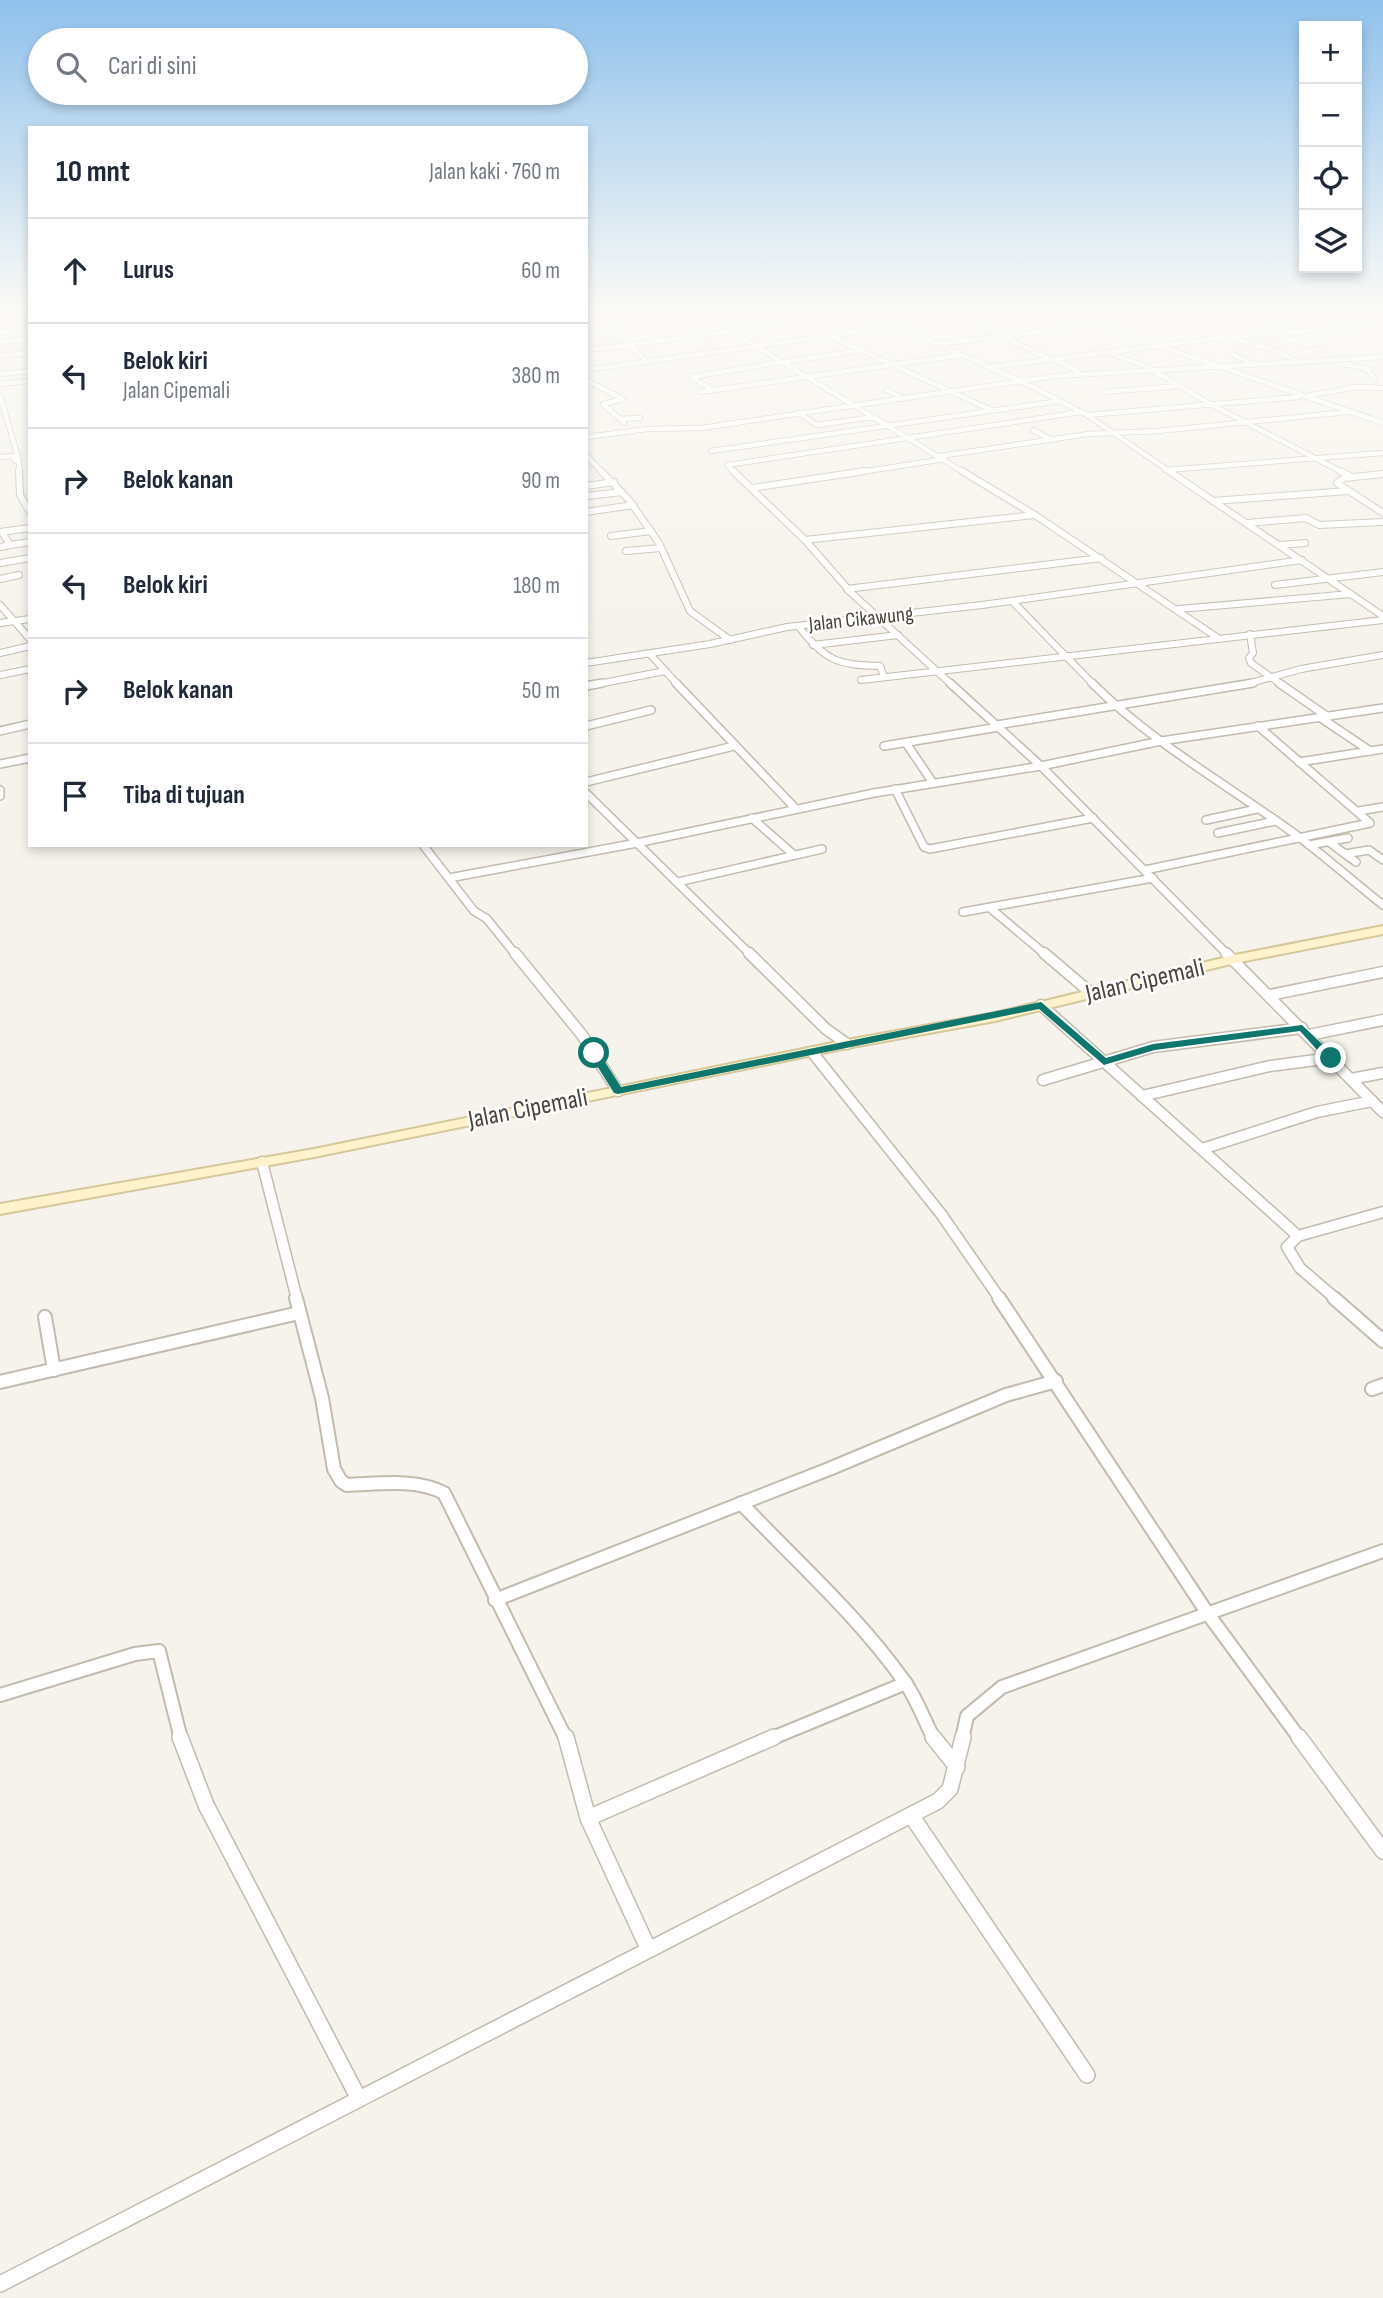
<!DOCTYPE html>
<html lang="id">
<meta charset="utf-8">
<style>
body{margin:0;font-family:"Sofia Sans Condensed",sans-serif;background:#f6f6f7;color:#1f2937}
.controls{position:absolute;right:21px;top:21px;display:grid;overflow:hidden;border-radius:0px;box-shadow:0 4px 10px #0003}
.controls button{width:63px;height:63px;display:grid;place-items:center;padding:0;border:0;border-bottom:2px solid #e0e1e3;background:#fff;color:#1f2937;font:35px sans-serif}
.stop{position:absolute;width:21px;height:21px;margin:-16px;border:5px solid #0f766e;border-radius:50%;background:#fff}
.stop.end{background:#0f766e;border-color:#fff;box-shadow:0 2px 7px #0008}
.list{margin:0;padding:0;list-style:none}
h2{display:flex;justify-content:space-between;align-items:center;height:91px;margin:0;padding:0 28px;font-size:30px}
h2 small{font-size:23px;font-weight:400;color:#747a83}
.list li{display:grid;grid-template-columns:46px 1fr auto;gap:21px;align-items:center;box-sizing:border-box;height:105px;padding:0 28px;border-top:2px solid #e0e1e3}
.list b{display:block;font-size:26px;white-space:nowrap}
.list p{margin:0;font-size:23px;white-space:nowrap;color:#747a83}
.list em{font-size:23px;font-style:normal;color:#747a83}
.icon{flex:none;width:38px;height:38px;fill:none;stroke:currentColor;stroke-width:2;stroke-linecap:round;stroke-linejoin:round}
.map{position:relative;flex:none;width:1383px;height:2298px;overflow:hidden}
.search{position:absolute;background:#fff;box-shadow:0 4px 10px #0003;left:28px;top:28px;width:560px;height:77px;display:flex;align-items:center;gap:18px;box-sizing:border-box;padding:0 24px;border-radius:38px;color:#747a83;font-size:26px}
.panel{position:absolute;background:#fff;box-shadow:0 4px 10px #0003;left:28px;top:126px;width:560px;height:721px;border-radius:0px}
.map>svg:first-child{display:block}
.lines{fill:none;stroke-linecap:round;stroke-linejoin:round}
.street-far5-casing{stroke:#c2bbae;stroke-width:6}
.street-far4-casing{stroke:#c2bbae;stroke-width:8}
.street-far3-casing{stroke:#c2bbae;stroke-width:10}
.street-far2-casing{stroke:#c2bbae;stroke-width:13}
.street-far1-casing{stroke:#c2bbae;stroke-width:16}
.street-casing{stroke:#c2bbae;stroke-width:18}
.secondary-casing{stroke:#d6c79b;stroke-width:4}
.street-far5{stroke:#fff;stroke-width:4.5}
.street-far4{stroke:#fff;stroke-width:6}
.street-far3{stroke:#fff;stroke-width:7}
.street-far2{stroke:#fff;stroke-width:10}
.street-far1{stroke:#fff;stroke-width:12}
.street{stroke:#fff;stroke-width:15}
.secondary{fill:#fff3cd;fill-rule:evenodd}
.route{fill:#0f766e}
.labels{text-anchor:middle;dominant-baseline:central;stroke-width:5;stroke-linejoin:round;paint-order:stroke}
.far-street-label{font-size:21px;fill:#4b4439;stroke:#fff}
.street-label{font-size:26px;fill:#4b4439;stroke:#fff}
</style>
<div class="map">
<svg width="1383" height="2298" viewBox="0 0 1383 2298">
<rect width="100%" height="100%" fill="#f6f3ec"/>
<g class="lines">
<defs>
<g id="street-far5">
<path d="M690 306 965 473"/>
<path d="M938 306 1048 358"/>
<path d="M1044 306 1383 423"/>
<path d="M1139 306 1214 325 1262 321"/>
<path d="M1216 306 1288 331"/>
<path d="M858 307 899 326 1041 306"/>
<path d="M0 309 30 306"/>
<path d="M1075 316 1137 306"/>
<path d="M605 320 645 360"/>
<path d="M586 321 784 306"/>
<path d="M1332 327 1309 316 1364 312 1383 320"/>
<path d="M0 332 30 328"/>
<path d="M586 336 618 333"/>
<path d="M830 336 991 410"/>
<path d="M1279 336 1309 345 1325 342"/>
<path d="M1235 339 1270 349 1300 362"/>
<path d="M0 342 30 339"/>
<path d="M939 344 1129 321 1190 306"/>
<path d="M629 345 846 316V312L862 309"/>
<path d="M586 350 629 345"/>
<path d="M1110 353 1147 367 1212 405 1344 473"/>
<path d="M1233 354 1254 365"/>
<path d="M0 356 30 353"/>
<path d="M1053 359 1076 370 1080 375"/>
<path d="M784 362 863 350"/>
<path d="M1344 364 1367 369 1374 378"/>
<path d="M990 367 1228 337 1383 325"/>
<path d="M586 370 899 326 1035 388 1087 415 1172 473"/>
<path d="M0 374 30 371"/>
<path d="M586 380 623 399 603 404 620 419"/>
<path d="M0 384 30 381"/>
<path d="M713 390 691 377 782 362"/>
<path d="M886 390 901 397"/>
<path d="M700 392 962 355"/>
<path d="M1103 392 1179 386"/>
<path d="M0 395 19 461V473"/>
<path d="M1307 396 1356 387 1383 388"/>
<path d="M799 413 817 425 874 417"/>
<path d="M1087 415 1299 397"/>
<path d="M624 423 620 419 640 418"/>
<path d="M1033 430 1050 439"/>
<path d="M586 437 647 429 701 428 1055 376 1383 357"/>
<path d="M711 451 1060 401"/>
<path d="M586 455 603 473"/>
<path d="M940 456 1088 434 1158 431 1348 412"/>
<path d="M0 457 13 456 15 461"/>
<path d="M1166 470 1383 453"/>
<path d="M735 473 727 465 1081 412"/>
<path d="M854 473 945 459"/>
</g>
<g id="street-far4">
<path d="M19 471 20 495 30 512"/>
<path d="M601 471 629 500 659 543 690 611 730 640"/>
<path d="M733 471 805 540 848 589"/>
<path d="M962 471 1035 515 1218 638"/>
<path d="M1169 471 1383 616"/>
<path d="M1340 471 1352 477"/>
<path d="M1383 474 1344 478 1337 483 1383 513"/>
<path d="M586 486 614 482"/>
<path d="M752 488 865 471"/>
<path d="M587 496 622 492"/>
<path d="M1213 501 1348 491"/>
<path d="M586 512 633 505"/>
<path d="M1247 523 1306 518 1319 525 1383 522"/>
<path d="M0 532 30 528"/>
<path d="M611 536 651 531"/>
<path d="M805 540 1034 515"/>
<path d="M10 545 30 542"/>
<path d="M1280 545 1305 543"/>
<path d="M0 547 10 545 2 532"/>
<path d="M626 551 661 548"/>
<path d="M0 563 30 558"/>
<path d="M0 579 19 575"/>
<path d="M1275 585 1383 572"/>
<path d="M1012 601 1094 685"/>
<path d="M0 605 30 639"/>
<path d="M1179 609 1351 594"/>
<path d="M0 623 30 619"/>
<path d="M798 626C826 661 837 665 880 666L884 677"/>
<path d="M1250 634 1253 653 1249 658 1251 663 1282 685"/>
<path d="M813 645 898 635"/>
<path d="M0 653 30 646"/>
<path d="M650 654 678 685"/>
<path d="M586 663 710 644 787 627 982 605 1302 560"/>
<path d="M0 675 30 669"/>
<path d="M861 680 1383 620"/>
<path d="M593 685 665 671"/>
<path d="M952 685 847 589 1101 558"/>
<path d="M1243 685 1301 669 1383 655"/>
</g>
<g id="street-far3">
<path d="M676 683 795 808"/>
<path d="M950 683 1041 766 1228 955"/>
<path d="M1092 683C1153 744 1230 786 1299 837 1328 859 1355 883 1383 905"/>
<path d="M1279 683 1328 717"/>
<path d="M586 686 602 683"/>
<path d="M1321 718 1370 751"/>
<path d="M997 725 1253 683"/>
<path d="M586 726 651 710"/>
<path d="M0 731 30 724"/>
<path d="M906 743 933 783"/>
<path d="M884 746 999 727"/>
<path d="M1299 762 1383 749"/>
<path d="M0 764 30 758"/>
<path d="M586 782 734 746"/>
<path d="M895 789 924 847 930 849 1093 818"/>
<path d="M0 790V796"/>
<path d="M586 793 751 955"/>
<path d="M1359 811 1383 807"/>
<path d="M752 818 794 855"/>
<path d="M1206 820 1257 809"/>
<path d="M1218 833 1275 821"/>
<path d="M1329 842 1356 862"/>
<path d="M423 845 474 911 487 919 516 955"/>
<path d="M1309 845 1348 838"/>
<path d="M1345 854 1369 850 1383 860"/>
<path d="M1145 870 1370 823 1258 726"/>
<path d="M449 878 637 843 874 793 1041 766 1161 741 1383 708"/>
<path d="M678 882 822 849"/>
<path d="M990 908 1046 955"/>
<path d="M963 912 1153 878"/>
</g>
<g id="street-far2">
<path d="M515 953 582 1035 618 1091"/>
<path d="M749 953 826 1029 847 1044"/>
<path d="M1044 953 1091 993"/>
<path d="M1226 953 1383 1112"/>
<path d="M1270 995 1383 972"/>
<path d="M1041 1005 1298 1236"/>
<path d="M1309 1035 1383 1020"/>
<path d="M812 1052 941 1214 1000 1299"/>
<path d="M1351 1079 1383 1073"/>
<path d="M1043 1080 1153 1047 1302 1028"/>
<path d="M1142 1096 1270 1066 1331 1058"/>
<path d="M1202 1149 1317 1112 1372 1101"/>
<path d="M262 1162 297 1299"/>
<path d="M1336 1299 1300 1268 1287 1247 1298 1236 1383 1212"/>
</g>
<g id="street-far1">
<path d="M296 1298 322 1398 334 1469 341 1481 347 1485C379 1484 415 1478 444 1493L566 1739"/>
<path d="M999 1298 1208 1614 1300 1739"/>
<path d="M1334 1298 1383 1341"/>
<path d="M45 1317 54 1370"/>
<path d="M0 1382 299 1313"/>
<path d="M1372 1389 1383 1385"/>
<path d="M741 1503C796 1561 858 1616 904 1681 917 1699 924 1720 934 1739"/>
<path d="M495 1600 829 1469 1006 1395 1056 1381"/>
<path d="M0 1695 135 1654 159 1651 181 1739"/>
<path d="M770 1739 906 1683"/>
<path d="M962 1739 967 1716 1002 1687 1383 1551"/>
</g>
<g id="street">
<path d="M180 1737 206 1805 359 2099"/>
<path d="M566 1737 588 1818 648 1948"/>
<path d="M933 1737 957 1767"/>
<path d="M1299 1737 1383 1851"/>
<path d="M911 1815 1087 2075"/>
<path d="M588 1818 774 1737"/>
<path d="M0 2284 938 1801 950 1789 963 1737"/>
</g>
<g id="secondary">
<path d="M30 314V318L0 320V316Z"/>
<path d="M1383 926V934L1235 963 995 1021 847 1048 314 1157 0 1214V1204L314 1149 847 1040 995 1013 1235 955Z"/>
</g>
</defs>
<use href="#street-far5" class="street-far5-casing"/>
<use href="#street-far4" class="street-far4-casing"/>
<use href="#street-far3" class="street-far3-casing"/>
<use href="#street-far2" class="street-far2-casing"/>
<use href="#street-far1" class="street-far1-casing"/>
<use href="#street" class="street-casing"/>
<use href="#secondary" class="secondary-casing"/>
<use href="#street-far5" class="street-far5"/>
<use href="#street-far4" class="street-far4"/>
<use href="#street-far3" class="street-far3"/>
<use href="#street-far2" class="street-far2"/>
<use href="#street-far1" class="street-far1"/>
<use href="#street" class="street"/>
<use href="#secondary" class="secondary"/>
</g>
<linearGradient id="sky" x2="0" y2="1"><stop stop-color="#8fc1ec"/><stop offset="0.49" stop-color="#fbfaf6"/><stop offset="1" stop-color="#fbfaf6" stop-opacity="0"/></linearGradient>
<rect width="1383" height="627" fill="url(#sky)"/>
<path class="route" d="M1041 1002 1106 1058 1153 1044 1302 1025 1337 1058 1327 1061 1300 1031 1155 1050 1104 1065 1039 1009 618 1094 614 1093 589 1053 598 1051 621 1087Z"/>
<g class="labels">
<g class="far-street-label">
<text transform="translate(861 619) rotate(-6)">Jalan Cikawung</text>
</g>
<g class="street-label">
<text transform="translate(1145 981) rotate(-13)">Jalan Cipemali</text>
<text transform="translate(528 1109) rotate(-11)">Jalan Cipemali</text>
</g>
</g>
</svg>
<div class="controls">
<button>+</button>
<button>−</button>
<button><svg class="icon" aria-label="locate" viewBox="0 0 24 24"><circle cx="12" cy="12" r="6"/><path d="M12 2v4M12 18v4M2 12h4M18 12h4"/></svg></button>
<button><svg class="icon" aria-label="layers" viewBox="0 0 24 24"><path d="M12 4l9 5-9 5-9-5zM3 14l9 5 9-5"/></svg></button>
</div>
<div class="stop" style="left:594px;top:1053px"></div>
<div class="stop end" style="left:1331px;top:1058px"></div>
<div class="search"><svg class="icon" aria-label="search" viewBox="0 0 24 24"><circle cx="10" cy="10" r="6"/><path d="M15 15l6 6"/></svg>Cari di sini</div>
<section class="panel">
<h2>10 mnt<small>Jalan kaki · 760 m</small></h2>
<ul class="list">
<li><svg class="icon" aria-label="ahead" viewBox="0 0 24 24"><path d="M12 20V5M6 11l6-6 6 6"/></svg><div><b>Lurus</b></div><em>60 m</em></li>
<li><svg class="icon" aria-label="left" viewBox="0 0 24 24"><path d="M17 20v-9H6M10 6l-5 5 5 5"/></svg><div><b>Belok kiri</b><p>Jalan Cipemali</p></div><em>380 m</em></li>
<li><svg class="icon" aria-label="right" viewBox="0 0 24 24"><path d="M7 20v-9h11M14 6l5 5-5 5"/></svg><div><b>Belok kanan</b></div><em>90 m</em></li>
<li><svg class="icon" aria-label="left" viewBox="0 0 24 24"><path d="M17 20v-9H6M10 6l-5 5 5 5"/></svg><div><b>Belok kiri</b></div><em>180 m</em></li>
<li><svg class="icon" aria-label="right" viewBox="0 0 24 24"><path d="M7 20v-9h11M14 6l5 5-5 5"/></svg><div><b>Belok kanan</b></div><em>50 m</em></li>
<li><svg class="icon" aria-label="arrive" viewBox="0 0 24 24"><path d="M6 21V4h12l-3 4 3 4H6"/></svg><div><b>Tiba di tujuan</b></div></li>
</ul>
</section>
</div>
